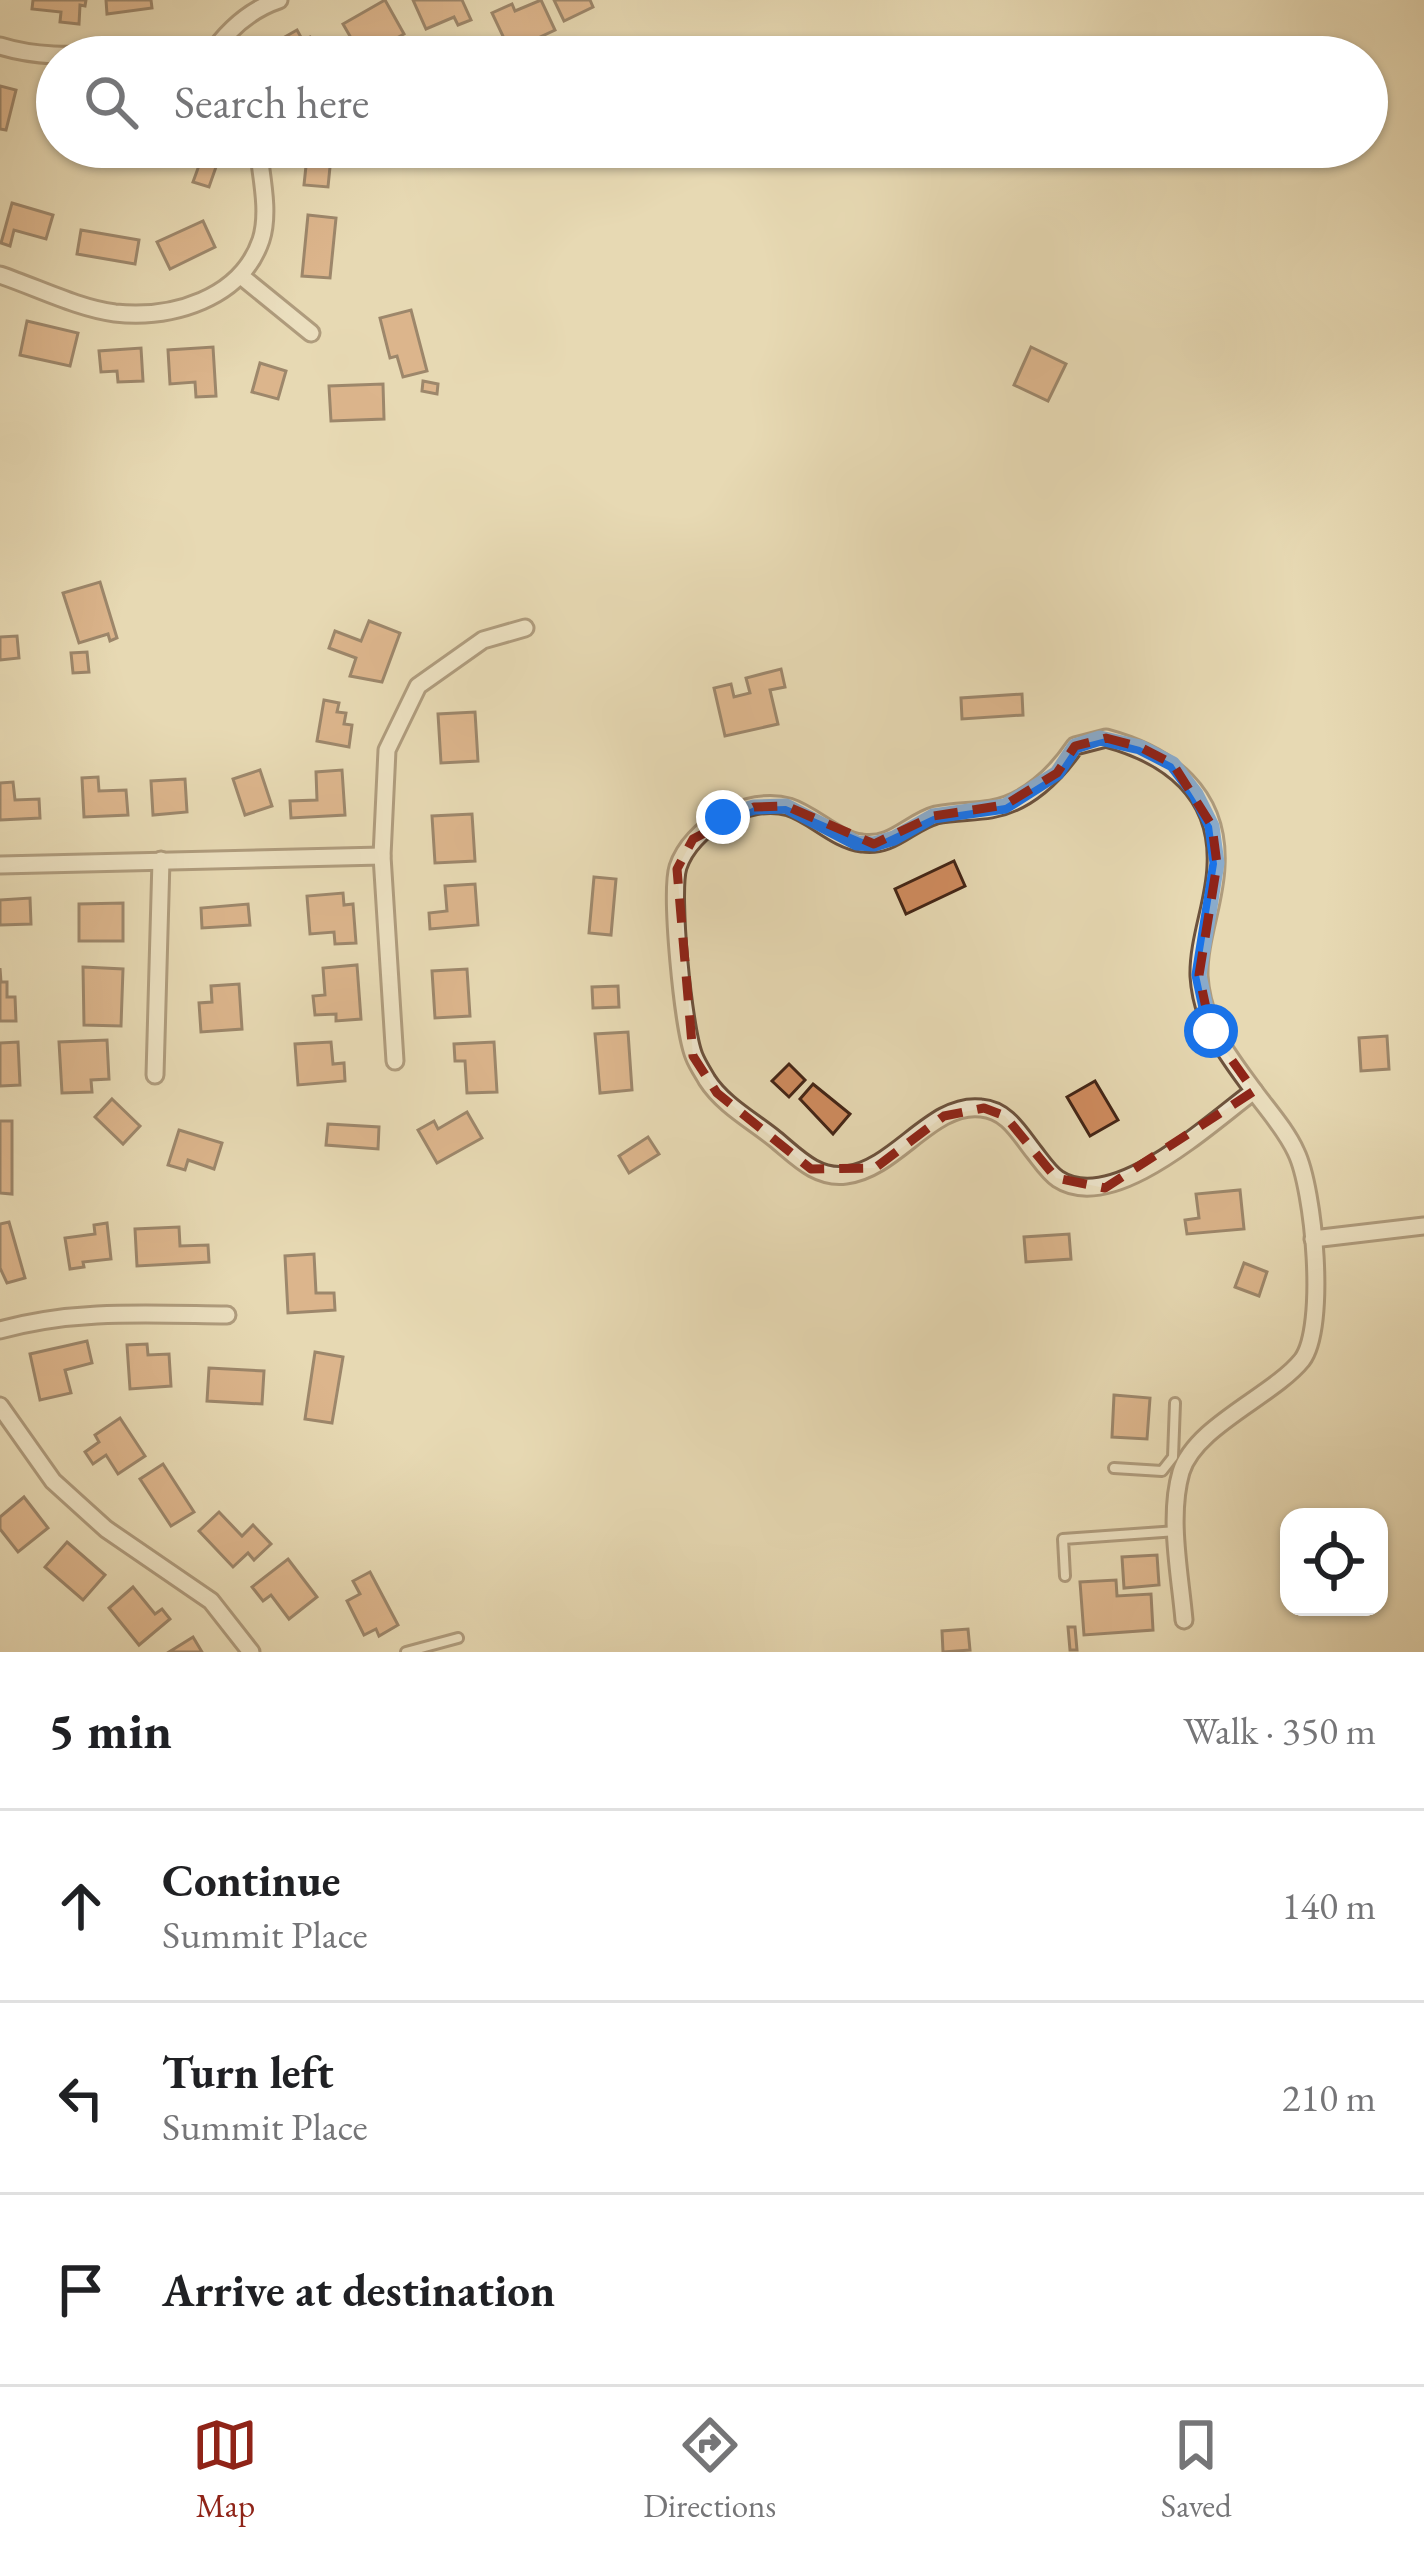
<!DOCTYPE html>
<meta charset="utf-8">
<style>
body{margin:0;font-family:"EB Garamond",serif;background:#f2f2f2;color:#202124}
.controls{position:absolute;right:36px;bottom:36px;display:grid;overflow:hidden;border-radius:24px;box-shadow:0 3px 9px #0004}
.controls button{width:108px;height:108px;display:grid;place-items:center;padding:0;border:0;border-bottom:3px solid #e0e0e0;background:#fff;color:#202124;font:60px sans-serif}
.stop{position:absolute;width:36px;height:36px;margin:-27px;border:9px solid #1a73e8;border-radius:50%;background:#fff}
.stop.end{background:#1a73e8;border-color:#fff;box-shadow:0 3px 12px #0008}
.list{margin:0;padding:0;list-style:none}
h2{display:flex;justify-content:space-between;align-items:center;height:156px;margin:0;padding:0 48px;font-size:51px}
h2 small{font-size:39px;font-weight:400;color:#757577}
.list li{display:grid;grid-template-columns:78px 1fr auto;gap:36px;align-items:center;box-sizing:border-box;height:192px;padding:0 48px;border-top:3px solid #e0e0e0}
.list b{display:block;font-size:45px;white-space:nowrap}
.list p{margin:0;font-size:39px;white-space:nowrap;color:#757577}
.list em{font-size:39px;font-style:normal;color:#757577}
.icon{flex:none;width:66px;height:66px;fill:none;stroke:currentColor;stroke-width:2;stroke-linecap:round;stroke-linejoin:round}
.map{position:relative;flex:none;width:1424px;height:1652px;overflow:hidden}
.search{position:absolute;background:#fff;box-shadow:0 3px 9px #0004;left:36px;right:36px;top:36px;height:132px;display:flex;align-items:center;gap:30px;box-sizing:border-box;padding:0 42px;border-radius:66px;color:#757577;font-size:45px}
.sheet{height:732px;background:#fff}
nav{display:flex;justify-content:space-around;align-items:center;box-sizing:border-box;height:168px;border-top:3px solid #e0e0e0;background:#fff;font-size:33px;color:#757577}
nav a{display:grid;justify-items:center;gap:6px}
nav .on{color:#8f2418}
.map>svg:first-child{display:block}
.building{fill:#cf8b5e;stroke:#432516;stroke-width:3}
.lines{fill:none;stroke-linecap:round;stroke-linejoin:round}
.service-casing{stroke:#6c523d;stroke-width:14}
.minor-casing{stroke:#6c523d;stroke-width:21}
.service{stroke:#efe6ce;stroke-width:8}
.minor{stroke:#efe6ce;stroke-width:15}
.route{stroke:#1a73e8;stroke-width:15}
.marked{fill:none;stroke:#8f2418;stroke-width:9;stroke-dasharray:24 15;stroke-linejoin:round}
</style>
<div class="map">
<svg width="1424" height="1652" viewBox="0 0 1424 1652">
<rect width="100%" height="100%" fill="#e7d9b3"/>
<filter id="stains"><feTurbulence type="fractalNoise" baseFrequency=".00167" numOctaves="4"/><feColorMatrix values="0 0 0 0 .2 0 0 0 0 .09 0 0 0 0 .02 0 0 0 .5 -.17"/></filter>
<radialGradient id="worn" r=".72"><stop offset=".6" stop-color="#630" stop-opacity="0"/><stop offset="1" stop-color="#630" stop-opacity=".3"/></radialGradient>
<g class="building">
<path d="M33 0H86L85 6 80 5 79 24 60 22 61 12 32 9Z"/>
<path d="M106 0H151L152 8 107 14Z"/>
<path d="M385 0 404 34 362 57 343 24Z"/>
<path d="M413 0H462L471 20 458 25 454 17 426 29Z"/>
<path d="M541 0 555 30 510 51 492 13 512 4 515 11Z"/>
<path d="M554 0H590L593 7 564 21Z"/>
<path d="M297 30 303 41 310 37 323 57H276L290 49 283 38Z"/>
<path d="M0 86 16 90 6 130 0 129Z"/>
<path d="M50 95 57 96V123L47 122Z"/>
<path d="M104 147H128L126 163 102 159Z"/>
<path d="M173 147H223L209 187 193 182 201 160 172 150Z"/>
<path d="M308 147H332L328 187 304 185Z"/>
<path d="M12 203 53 215 46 239 14 230 10 246 1 243Z"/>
<path d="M308 215 336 218 330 278 302 276Z"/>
<path d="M203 221 215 247 170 269 157 242Z"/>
<path d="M81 230 139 240 135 264 77 254Z"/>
<path d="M411 310 427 371 403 377 397 356 390 358 380 318Z"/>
<path d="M27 321 78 333 70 366 20 355Z"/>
<path d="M213 347 216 396 196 397 195 382 170 384 168 350Z"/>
<path d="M1031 347 1066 364 1048 401 1014 385Z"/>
<path d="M141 348 143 381 118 382 117 371 101 372 99 351Z"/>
<path d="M260 363 286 371 278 399 252 392Z"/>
<path d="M423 381 438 384 437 394 422 391Z"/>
<path d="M383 384 384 419 331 421 329 386Z"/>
<path d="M100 582 117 638 110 641 108 634 79 643 63 593Z"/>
<path d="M369 621 400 633 382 682 350 676 356 658 329 648 335 631 361 641Z"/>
<path d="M17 636 19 658 0 660V637Z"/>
<path d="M87 652 89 672 73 673 71 653Z"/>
<path d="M781 669 785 687 770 690 778 724 725 736 714 688 731 684 734 697 750 693 746 678Z"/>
<path d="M1022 694 1023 715 962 719 961 698Z"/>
<path d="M324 700 339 703 337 712 346 713 344 724 352 725 349 747 317 741Z"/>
<path d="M475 712 478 761 441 763 438 714Z"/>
<path d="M260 770 272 806 245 815 233 779Z"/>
<path d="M342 770 345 815 291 818 290 801 317 800 316 772Z"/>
<path d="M98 777 99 791 126 790 128 815 84 817 82 778Z"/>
<path d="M185 779 187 812 153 815 151 781Z"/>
<path d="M13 782 15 800 39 799 40 818 0 820V783Z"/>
<path d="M472 814 475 861 435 863 432 816Z"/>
<path d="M954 861 965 886 906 914 895 889Z"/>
<path d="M594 877 616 879 611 935 589 933Z"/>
<path d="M475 884 478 925 430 929 429 913 447 911 445 886Z"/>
<path d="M343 893 344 905 353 904 356 943 335 944 334 932 310 934 307 896Z"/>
<path d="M30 898 31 924 0 925V900Z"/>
<path d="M123 903V941H79V904Z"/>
<path d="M248 904 250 925 202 928 201 908Z"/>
<path d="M357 965 361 1019 336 1021V1014L315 1015 313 996 325 995 323 968Z"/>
<path d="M83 967 123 969 121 1026 84 1025Z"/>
<path d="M0 968 1 982H7V997H15L16 1021H0Z"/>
<path d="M467 969 470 1016 435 1018 432 971Z"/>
<path d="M239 984 242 1029 201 1032 199 1003 212 1002 211 986Z"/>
<path d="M618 986 619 1007 593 1008 592 987Z"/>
<path d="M628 1032 632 1090 600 1093 595 1034Z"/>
<path d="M1387 1036 1389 1069 1361 1071 1359 1038Z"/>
<path d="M107 1040 109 1079 91 1080 92 1092 62 1093 59 1042Z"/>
<path d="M18 1042 20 1085 0 1086V1043Z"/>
<path d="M331 1042 333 1064 344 1063 345 1081 298 1085 295 1044Z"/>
<path d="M494 1042 497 1092 467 1093 465 1061H455L454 1044Z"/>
<path d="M789 1064 805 1080 789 1097 772 1081Z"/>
<path d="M1095 1081 1118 1120 1090 1136 1067 1097Z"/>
<path d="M813 1084 850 1114 833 1134 800 1099Z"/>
<path d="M112 1099 140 1126 123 1144 95 1117Z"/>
<path d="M467 1112 482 1138 437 1163 418 1130 434 1121 438 1129Z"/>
<path d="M0 1121H12V1194L0 1193Z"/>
<path d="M328 1124 379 1127 378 1149 326 1145Z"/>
<path d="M179 1130 222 1143 214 1169 188 1160 185 1170 168 1165Z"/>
<path d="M648 1137 659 1154 629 1173 619 1156Z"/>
<path d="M1240 1190 1244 1229 1187 1234 1185 1220 1199 1218 1196 1194Z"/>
<path d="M9 1222 25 1278 7 1283 0 1268V1224Z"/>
<path d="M107 1223 111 1259 83 1262 84 1267 70 1269 65 1238 95 1234 94 1225Z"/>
<path d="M179 1227 180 1246 208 1245 209 1262 137 1266 135 1229Z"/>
<path d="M1069 1234 1071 1259 1026 1262 1024 1237Z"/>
<path d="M314 1254 316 1293H334L335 1310 288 1313 285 1256Z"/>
<path d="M1244 1263 1267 1272 1259 1296 1235 1287Z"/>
<path d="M87 1341 92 1363 65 1370 71 1393 40 1400 30 1354Z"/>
<path d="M147 1344 148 1355 169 1354 171 1386 130 1389 127 1345Z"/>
<path d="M315 1352 343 1357 332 1423 305 1419Z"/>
<path d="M209 1368 264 1371 262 1404 207 1401Z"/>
<path d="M1114 1395 1150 1398 1147 1439 1112 1437Z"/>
<path d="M120 1418 145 1456 118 1474 106 1455 93 1464 85 1452 99 1442 95 1435Z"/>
<path d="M163 1464 194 1512 171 1526 140 1479Z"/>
<path d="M24 1497 48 1528 18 1552 0 1529V1517Z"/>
<path d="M219 1512 242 1536 253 1525 271 1544 254 1560 248 1553 233 1567 199 1531Z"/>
<path d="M67 1542 105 1575 83 1600 45 1567Z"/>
<path d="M1157 1555 1159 1585 1124 1588 1122 1557Z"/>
<path d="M288 1559 317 1597 289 1619 271 1595 263 1601 252 1587Z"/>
<path d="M370 1572 398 1625 379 1636 376 1629 364 1635 347 1601 360 1594 353 1581Z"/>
<path d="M1116 1580 1117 1596 1151 1594 1153 1630 1084 1635 1080 1582Z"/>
<path d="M133 1587 155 1614 162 1609 170 1619 139 1645 109 1608Z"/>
<path d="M1068 1627H1075L1077 1650H1070Z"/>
<path d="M968 1629 970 1650 943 1652 942 1631Z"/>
<path d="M193 1637 202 1652H169Z"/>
</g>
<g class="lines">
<defs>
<g id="service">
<path d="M1114 1468 1162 1471 1173 1457 1175 1403"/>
<path d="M1065 1576 1063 1539 1177 1531"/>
<path d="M406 1652 458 1638"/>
</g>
<g id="minor">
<path d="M0 46C63 66 127 46 191 57"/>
<path d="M209 57C226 32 249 10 279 0"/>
<path d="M0 275C36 287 77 308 115 313 172 319 241 299 261 240 270 212 261 176 258 147"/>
<path d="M241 276 311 333"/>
<path d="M1106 738C1169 755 1220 793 1216 866 1215 902 1198 940 1199 976 1202 1024 1227 1054 1254 1091 1210 1123 1113 1215 1058 1179 1049 1173 1041 1161 1034 1152 1019 1133 1007 1110 981 1108 932 1102 896 1169 846 1175 816 1179 796 1156 775 1139 753 1121 723 1105 707 1080 703 1073 697 1064 694 1056 683 1029 670 893 678 867 691 827 748 795 789 807 814 815 836 840 862 843 892 848 910 822 936 815 954 811 973 812 991 809 1027 803 1056 774 1075 746Z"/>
<path d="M0 865 382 856"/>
<path d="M395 1061 382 856 387 750 418 686 483 640 525 628"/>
<path d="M155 1075 161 860"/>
<path d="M1313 1239 1424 1226"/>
<path d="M0 1330C75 1309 149 1314 227 1315"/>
<path d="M0 1406 53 1481 106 1529 211 1601 251 1652"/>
<path d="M1184 1620C1180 1574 1168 1517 1181 1472 1195 1426 1273 1396 1302 1360 1327 1327 1314 1189 1296 1152 1286 1130 1268 1110 1254 1091"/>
</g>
</defs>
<use href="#service" class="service-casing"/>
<use href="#minor" class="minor-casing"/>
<use href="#service" class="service"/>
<use href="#minor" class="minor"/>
</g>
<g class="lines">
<path class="route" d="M723 817 754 807 786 806 857 843 874 844 894 838 933 816 1005 806 1057 773 1075 746 1100 738 1140 747 1173 764 1196 794 1212 826 1217 863 1199 975 1211 1031"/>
</g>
<path d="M0 0H1424V1652H0ZM1106 738 1140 747 1173 764 1212 826 1217 864 1199 975 1211 1031 1254 1091 1105 1188 1056 1178 1005 1116 984 1108 944 1116 875 1168 811 1169 717 1093 693 1056 677 869 693 839 754 807 786 806 874 844 933 816 1005 805 1057 773 1075 746Z" fill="#e7d9b3" fill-opacity=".55" fill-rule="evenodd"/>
<path class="marked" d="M1106 738 1140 747 1173 764 1212 826 1217 864 1199 975 1211 1031 1254 1091 1105 1188 1056 1178 1005 1116 984 1108 944 1116 875 1168 811 1169 717 1093 693 1056 677 869 693 839 754 807 786 806 874 844 933 816 1005 805 1057 773 1075 746Z"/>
<rect width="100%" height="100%" filter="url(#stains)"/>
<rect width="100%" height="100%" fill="url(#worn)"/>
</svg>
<div class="controls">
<button><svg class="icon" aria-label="locate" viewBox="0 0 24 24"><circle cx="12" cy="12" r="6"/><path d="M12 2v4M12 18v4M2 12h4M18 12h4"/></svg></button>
</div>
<div class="stop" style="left:1211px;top:1031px"></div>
<div class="stop end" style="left:723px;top:817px"></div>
<div class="search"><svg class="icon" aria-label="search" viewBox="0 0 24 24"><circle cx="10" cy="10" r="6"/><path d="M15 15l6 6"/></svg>Search here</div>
</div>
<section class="sheet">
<h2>5 min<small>Walk · 350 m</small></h2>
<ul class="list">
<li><svg class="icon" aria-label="ahead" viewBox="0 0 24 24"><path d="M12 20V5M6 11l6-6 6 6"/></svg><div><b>Continue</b><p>Summit Place</p></div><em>140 m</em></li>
<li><svg class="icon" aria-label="left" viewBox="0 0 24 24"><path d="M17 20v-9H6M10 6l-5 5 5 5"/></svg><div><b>Turn left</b><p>Summit Place</p></div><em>210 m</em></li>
<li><svg class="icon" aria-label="arrive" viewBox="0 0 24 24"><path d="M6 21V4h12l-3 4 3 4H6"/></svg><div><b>Arrive at destination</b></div></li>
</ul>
</section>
<nav>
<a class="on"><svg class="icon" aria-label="map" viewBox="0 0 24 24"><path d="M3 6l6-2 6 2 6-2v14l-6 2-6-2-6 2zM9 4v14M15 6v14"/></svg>Map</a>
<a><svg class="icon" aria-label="directions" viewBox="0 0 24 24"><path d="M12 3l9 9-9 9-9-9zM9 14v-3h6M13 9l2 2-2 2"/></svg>Directions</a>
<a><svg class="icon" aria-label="saved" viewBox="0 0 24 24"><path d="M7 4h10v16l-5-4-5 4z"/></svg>Saved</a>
</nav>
